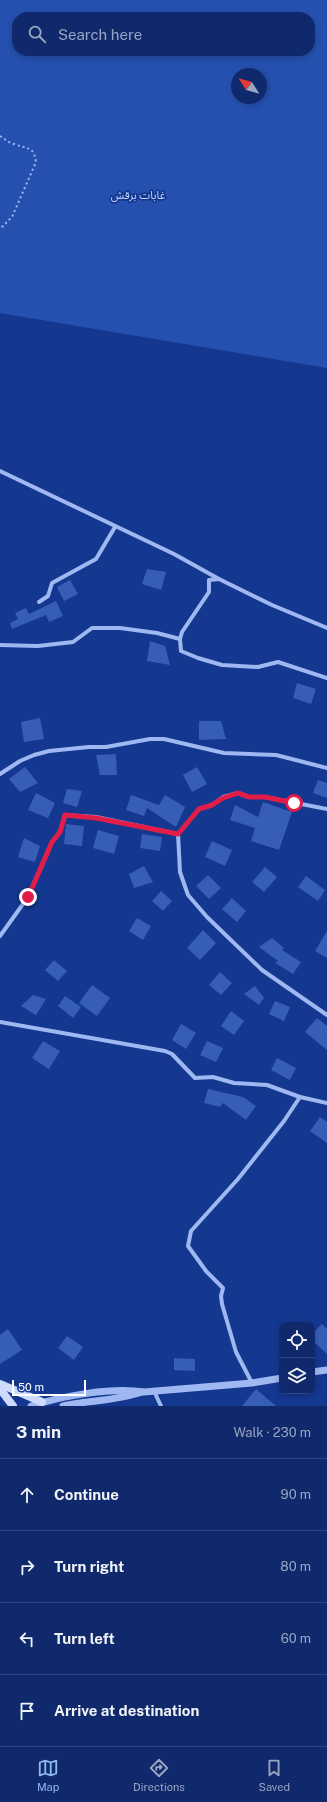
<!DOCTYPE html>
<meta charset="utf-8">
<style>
body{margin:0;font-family:"Public Sans","Noto Sans Arabic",sans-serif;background:#183172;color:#f1f3f6}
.controls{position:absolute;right:12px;bottom:12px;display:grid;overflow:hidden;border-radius:8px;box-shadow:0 2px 6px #0003}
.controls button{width:36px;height:36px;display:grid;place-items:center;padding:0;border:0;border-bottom:1px solid #2f457f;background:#0f296c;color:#f1f3f6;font:20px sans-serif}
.compass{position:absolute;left:231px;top:68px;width:36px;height:36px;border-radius:50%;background:#0f296c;box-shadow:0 2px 6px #0003;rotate:307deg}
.scale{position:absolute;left:12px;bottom:10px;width:74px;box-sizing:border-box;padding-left:4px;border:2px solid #fff;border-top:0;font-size:11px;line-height:14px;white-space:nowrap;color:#fff;-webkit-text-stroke:3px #143790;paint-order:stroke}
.stop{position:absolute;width:12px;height:12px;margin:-9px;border:3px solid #e11d48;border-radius:50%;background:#fff}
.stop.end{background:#e11d48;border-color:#fff;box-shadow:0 1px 4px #0008}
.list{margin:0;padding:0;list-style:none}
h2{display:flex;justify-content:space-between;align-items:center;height:52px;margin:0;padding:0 16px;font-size:17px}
h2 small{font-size:13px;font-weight:400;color:#9ba6c2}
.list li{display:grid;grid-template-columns:26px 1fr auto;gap:12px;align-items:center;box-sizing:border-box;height:72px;padding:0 16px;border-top:1px solid #2f457f}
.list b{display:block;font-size:15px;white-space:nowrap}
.list em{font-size:13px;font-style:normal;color:#9ba6c2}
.icon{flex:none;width:22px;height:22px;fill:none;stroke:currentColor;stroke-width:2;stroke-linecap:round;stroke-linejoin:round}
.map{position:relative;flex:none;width:327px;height:1406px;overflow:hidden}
.search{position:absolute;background:#0f296c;box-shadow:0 2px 6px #0003;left:12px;right:12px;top:12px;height:44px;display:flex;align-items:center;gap:10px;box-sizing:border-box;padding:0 14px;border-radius:16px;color:#9ba6c2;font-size:15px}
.sheet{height:340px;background:#0f296c}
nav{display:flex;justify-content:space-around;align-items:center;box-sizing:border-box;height:56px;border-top:1px solid #2f457f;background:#0f296c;font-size:11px;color:#9ba6c2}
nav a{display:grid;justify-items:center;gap:2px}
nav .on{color:#90b9f0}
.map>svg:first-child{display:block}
.green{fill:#2550af;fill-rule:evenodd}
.building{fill:#375eb7}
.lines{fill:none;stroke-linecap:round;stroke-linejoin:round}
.path{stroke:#9fb8f1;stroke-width:2;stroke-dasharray:2 3;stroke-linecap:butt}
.minor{stroke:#9fb8f1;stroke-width:4}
.tertiary{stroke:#9fb8f1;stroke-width:7}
.secondary{stroke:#cedbfc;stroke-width:8}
.route{stroke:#e11d48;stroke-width:5}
.labels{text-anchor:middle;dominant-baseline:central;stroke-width:3.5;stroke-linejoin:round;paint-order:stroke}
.park-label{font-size:11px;fill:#c6d7fc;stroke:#143790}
</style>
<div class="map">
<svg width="327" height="1406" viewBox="0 0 327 1406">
<rect width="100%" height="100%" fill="#143790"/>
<path class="green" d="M0 0H327V368L0 313ZM17 17H310V51H17ZM237 74H261V98H237Z"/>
<g class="building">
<path d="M147 569 166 572 161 590 142 584Z"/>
<path d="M70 580 78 594 64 601 57 587Z"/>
<path d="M56 601 63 616 49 622 46 615 12 629 10 623 18 619 15 613 26 608 29 614Z"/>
<path d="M150 641 165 646 170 665 147 661Z"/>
<path d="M297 683 316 689 311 704 293 698Z"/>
<path d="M40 718 44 739 24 742 21 722Z"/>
<path d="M199 721H221L226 739 199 740Z"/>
<path d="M116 754 117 775H100L96 755Z"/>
<path d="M25 767 38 783 20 792 9 779Z"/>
<path d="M197 767 207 784 192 792 183 775Z"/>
<path d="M318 780 327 783V798L313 793Z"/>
<path d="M67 789 82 791 77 807 63 803Z"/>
<path d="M36 793 55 803 48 818 28 810Z"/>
<path d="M131 795 159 805 165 795 185 807 176 827 147 808 144 816 126 810Z"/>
<path d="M263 802 292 812 279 850 251 841 255 828 230 820 235 805 258 817Z"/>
<path d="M66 824 84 826 82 846 64 844Z"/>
<path d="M98 830 119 836 114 854 93 848Z"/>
<path d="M142 834 162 837 160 851 140 848Z"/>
<path d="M24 838 40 846 35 862 18 857Z"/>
<path d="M212 841 232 850 225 866 205 857Z"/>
<path d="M144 866 153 882 134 888 129 874Z"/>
<path d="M265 867 277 877 264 892 252 882Z"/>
<path d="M208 875 221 888 209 899 196 886Z"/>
<path d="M306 876 325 890 318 901 298 887Z"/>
<path d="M161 891 172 901 163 911 152 901Z"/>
<path d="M232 898 246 911 237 922 222 909Z"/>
<path d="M137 918 151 926 143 940 129 931Z"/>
<path d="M203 930 216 943 200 960 187 948Z"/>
<path d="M327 931V958L315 951Z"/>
<path d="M272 938 284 948 282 950 301 962 293 974 275 963 278 961 259 947Z"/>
<path d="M54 960 67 971 58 981 45 970Z"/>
<path d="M220 972 232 983 221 995 209 985Z"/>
<path d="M92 985 110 998 97 1016 79 1003Z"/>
<path d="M255 986 264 998 259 1005 244 994Z"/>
<path d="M33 995 46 999 36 1015 21 1006Z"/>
<path d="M65 996 81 1007 73 1018 58 1006Z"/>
<path d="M275 1001 290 1007 284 1021 269 1014Z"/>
<path d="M231 1011 244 1021 234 1035 221 1026Z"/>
<path d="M317 1018 327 1026V1050L305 1032Z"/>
<path d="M181 1024 196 1033 186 1049 172 1040Z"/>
<path d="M43 1041 60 1051 49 1069 32 1058Z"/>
<path d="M207 1041 223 1048 216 1062 200 1055Z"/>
<path d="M277 1058 296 1068 290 1080 271 1070Z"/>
<path d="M208 1089 243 1097 256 1106 246 1120 223 1103 220 1107 204 1103Z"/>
<path d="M320 1117 327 1122V1143L310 1131Z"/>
<path d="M322 1324 327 1329V1354L312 1340V1334Z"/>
<path d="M8 1329 22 1350 0 1364V1335Z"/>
<path d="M67 1336 83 1347 74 1360 58 1348Z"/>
<path d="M174 1358 195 1359V1371L174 1370Z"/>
<path d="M256 1389 276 1406H242Z"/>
</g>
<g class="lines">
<path class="path" d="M0 136C5 139 9 143 14 144 27 149 34 146 36 162L12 217 0 229"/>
<g class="minor">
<path d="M0 471 174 554 219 579 272 605 327 628"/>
<path d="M219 579 209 580V592L182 632 180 639 181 651 198 658 222 665 258 667 278 662 327 678"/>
<path d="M39 602 48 596 52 583 96 559 115 527"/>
<path d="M0 645 38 646 73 642 92 628H120L157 633 180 639"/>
<path d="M0 774 20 761 34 755 49 751 89 747H106L150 739H164L224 753 276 755 327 768"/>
<path d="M327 809 265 797H249L238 793 223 797 212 805 199 809 178 834 180 872 188 895 207 917 262 970 327 1015"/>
<path d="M0 936 28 897 52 842 60 832 65 815 96 817 178 834"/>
<path d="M0 1022 165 1051 172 1054 195 1078 213 1077 234 1083 267 1085 300 1097 327 1103"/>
<path d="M252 1383 236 1352 222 1304 221 1296 223 1288 206 1271 188 1246 191 1231 238 1179 284 1121 300 1097"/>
<path d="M154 1391 161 1406"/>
</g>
<g class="tertiary">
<path d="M312 1372 327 1370"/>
<path d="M31 1406C62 1396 112 1387 144 1392L252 1383 282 1378"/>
<path d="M63 1406C89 1400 117 1401 142 1392"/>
</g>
<g class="secondary">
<path d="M0 1384 42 1402"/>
<path d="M0 1389 13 1406"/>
</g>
</g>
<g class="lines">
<path class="route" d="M28 897 52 842 60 832 65 815 96 818 178 834 199 809 212 805 223 798 238 793 249 797H265L294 803"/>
</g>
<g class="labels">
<g class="park-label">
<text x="138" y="195">غابات برقش</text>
</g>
</g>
</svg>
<div class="controls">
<button><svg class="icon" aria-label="locate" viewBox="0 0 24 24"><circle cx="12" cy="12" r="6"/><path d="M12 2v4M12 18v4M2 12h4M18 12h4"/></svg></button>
<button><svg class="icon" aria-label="layers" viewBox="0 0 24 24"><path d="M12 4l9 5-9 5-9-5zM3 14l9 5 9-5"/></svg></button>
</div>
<svg class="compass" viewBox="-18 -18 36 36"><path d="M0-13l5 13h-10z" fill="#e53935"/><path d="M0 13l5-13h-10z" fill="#9ba6c2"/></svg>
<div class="scale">50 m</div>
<div class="stop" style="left:294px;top:803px"></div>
<div class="stop end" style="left:28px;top:897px"></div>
<div class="search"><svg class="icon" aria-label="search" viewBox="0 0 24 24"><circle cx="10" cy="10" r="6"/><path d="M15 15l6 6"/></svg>Search here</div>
</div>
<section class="sheet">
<h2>3 min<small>Walk · 230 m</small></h2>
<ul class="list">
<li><svg class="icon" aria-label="ahead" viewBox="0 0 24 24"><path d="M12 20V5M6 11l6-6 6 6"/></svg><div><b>Continue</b></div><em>90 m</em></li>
<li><svg class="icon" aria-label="right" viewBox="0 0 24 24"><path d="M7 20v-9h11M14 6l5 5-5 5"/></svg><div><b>Turn right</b></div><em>80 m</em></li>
<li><svg class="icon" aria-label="left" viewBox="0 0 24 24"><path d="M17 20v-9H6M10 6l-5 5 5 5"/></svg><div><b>Turn left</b></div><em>60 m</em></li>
<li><svg class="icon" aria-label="arrive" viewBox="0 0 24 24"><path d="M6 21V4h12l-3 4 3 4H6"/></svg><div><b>Arrive at destination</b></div></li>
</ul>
</section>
<nav>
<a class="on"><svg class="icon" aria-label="map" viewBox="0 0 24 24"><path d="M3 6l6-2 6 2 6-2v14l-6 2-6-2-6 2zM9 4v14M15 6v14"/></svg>Map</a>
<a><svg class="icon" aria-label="directions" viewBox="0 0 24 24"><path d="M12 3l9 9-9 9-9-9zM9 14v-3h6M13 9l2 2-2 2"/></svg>Directions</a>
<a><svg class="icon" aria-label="saved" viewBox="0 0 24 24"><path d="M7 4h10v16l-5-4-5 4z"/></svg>Saved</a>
</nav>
